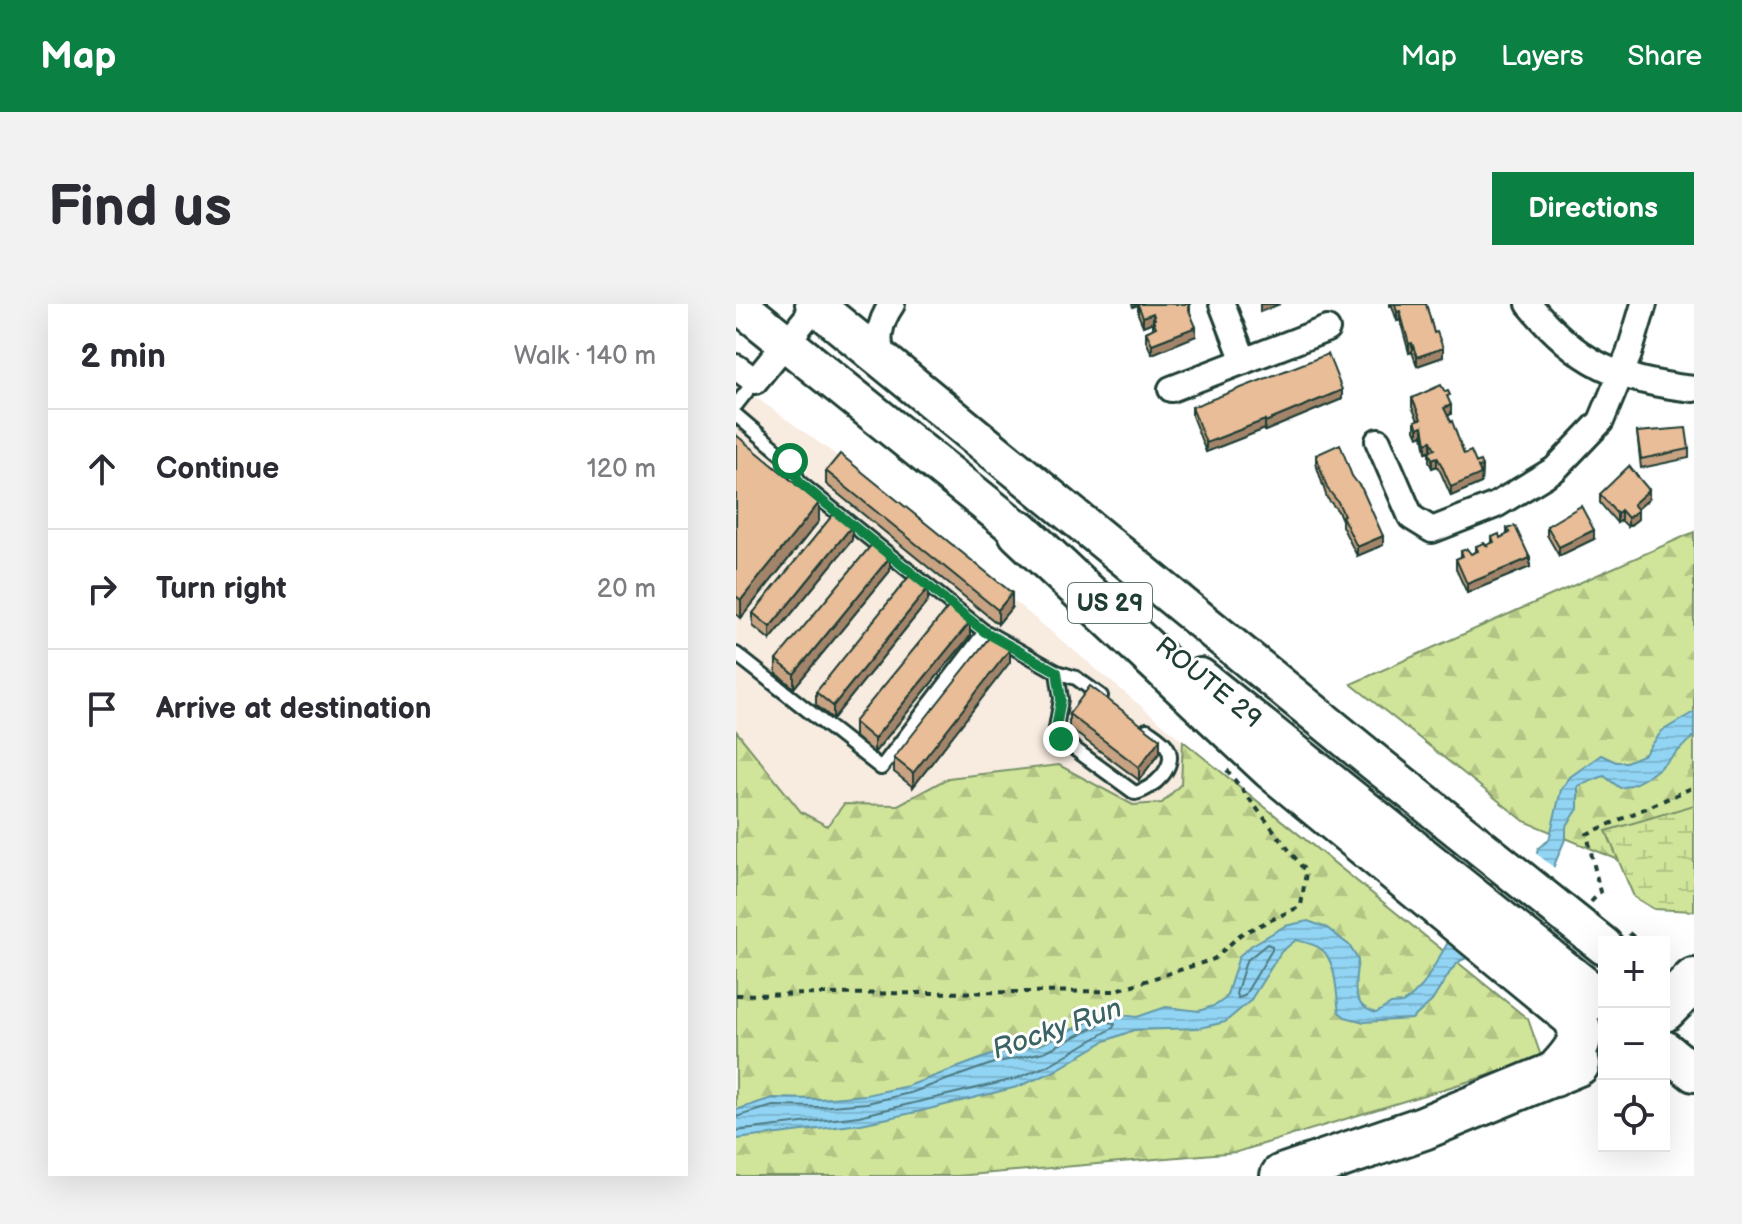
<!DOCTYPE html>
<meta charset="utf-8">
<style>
body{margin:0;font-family:"Balsamiq Sans",sans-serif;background:#f2f2f3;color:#2b2b33}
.controls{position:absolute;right:24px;bottom:24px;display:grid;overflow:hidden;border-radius:0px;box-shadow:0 8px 32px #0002}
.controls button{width:72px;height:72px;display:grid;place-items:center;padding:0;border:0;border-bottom:2px solid #e1e1e2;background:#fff;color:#2b2b33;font:40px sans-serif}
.stop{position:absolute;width:24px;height:24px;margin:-18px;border:6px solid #0b8043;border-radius:50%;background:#fff}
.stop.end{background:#0b8043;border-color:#fff;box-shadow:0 2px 8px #0008}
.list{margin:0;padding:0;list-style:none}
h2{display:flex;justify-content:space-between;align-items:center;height:104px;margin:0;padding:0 32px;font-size:34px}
h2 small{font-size:26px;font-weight:400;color:#7c7c81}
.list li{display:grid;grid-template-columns:52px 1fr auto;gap:24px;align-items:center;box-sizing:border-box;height:120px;padding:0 32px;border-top:2px solid #e1e1e2}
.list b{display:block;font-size:30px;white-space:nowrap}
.list em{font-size:26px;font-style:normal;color:#7c7c81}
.icon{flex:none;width:44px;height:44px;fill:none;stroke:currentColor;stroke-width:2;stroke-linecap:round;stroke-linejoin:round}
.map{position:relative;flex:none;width:958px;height:872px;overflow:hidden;border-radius:0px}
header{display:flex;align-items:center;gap:48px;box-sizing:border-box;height:112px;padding:0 40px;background:#0b8043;color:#fff}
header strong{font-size:38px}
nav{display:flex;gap:44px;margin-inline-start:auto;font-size:28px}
.intro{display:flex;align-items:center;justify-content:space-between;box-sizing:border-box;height:192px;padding:0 48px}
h1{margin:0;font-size:56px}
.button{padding:20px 36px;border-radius:0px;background:#0b8043;color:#fff;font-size:28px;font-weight:700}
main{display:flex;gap:48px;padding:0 48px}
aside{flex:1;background:#fff;border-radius:0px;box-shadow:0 8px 32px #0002}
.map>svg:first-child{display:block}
.built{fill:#f8ebe0}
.forest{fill:url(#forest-firs);stroke:#789167;stroke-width:2}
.wetland{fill:url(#wetland-marsh);stroke:#789167;stroke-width:2}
.water{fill:url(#water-rules);stroke:#6398a7;stroke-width:2}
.pier{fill:#fff}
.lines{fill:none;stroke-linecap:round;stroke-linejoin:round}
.shore{stroke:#4d7980;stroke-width:2}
.service-casing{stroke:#1f3d34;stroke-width:18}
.minor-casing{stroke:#1f3d34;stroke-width:30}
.primary-casing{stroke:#1f3d34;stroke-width:42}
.motorway-casing{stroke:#1f3d34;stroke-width:48}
.path{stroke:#1f3d34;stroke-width:4;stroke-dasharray:6 6;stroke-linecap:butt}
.service{stroke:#fff;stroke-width:12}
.minor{stroke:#fff;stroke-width:24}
.primary{stroke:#fff;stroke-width:36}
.motorway{stroke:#fff;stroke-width:42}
.wall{fill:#c8a383;stroke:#1f3d34;stroke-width:2}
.shaded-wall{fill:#a2846a;stroke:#1f3d34;stroke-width:2}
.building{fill:#e8bd98;stroke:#1f3d34;stroke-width:2}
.route{stroke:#0b8043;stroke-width:10}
.labels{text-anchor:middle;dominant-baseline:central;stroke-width:6;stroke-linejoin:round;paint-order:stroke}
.shield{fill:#fff;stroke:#627771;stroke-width:2}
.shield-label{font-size:24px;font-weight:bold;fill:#1f3d34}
.street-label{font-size:26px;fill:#1f3d34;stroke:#fff}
.water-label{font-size:28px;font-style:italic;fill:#3c6364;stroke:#fff}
</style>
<header>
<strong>Map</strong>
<nav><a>Map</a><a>Layers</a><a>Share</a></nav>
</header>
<div class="intro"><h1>Find us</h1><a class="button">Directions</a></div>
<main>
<aside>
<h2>2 min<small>Walk · 140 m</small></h2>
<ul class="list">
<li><svg class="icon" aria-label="ahead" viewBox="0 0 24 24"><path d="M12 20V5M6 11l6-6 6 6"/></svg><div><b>Continue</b></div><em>120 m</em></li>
<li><svg class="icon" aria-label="right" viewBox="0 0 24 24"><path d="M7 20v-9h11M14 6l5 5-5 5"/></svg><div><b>Turn right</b></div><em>20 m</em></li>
<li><svg class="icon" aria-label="arrive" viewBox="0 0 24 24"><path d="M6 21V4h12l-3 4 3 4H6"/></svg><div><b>Arrive at destination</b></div></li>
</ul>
</aside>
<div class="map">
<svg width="958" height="872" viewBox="0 0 958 872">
<defs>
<pattern id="forest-firs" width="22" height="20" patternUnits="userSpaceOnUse" patternTransform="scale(2)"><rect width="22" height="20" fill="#d0e59a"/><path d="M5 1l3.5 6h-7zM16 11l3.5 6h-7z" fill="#b2c585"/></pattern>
<pattern id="wetland-marsh" width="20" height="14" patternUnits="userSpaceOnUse" patternTransform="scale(2)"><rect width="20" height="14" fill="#d0e59a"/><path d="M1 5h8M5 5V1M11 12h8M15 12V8" fill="none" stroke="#b2c585"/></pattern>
<pattern id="water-rules" width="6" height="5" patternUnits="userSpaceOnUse" patternTransform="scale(2)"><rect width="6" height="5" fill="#91d4f3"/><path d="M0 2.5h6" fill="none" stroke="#7db7d1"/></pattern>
</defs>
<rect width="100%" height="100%" fill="#fff"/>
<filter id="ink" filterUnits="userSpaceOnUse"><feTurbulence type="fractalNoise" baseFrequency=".0125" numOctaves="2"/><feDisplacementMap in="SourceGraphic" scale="16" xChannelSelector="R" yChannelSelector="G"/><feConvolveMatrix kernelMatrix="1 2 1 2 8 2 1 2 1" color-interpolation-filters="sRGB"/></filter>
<g filter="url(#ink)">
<path class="built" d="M0 79 110 158 447 437 445 480 426 499 397 501 323 461 295 463 212 474 162 501 108 500 91 522 65 508 0 427Z"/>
<g class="forest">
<path d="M958 228V568L941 580 788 517 615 380Z"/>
<path d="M0 427 65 508 91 522 108 500 162 501 212 474 323 461 397 501 426 499 445 480 447 437 792 715 806 755 501 848 221 872H0Z"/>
</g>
<path class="wetland" d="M958 501V607L918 605 898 593 870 527Z"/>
<path class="water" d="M958 408V432C936 452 914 479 884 484L868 472 842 482V505L830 523V533L810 581 758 641 724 657 716 665 696 697 676 715 628 718 609 713 603 708C600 689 601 658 585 645 579 640 568 638 560 636L545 648 514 697 489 718 464 724 398 726 369 737 317 768 281 783 185 807 125 820 0 835V806L36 794 83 795 130 791 172 782 255 751 306 740 370 709 401 713 430 703 463 707 480 701 490 694 503 652 516 641 549 622 572 617 591 624 613 641 622 656C619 678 613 701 640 709L655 700 666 699 674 694 687 681 711 640 744 626 797 562 802 544 813 536 825 486 834 473 865 451 880 458H890L909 450 926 427Z"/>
<path class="pier" d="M797 547 821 566 814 583 760 644 733 657 708 637 749 616 789 568Z"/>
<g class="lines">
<g class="shore">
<path d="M531 640 536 642V646L508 692 502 694 500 690 510 657Z"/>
<path d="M0 813 37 802 83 803 131 799 174 789 258 759 308 748 371 717 379 720 377 724 313 761 279 775 123 812 0 827"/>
</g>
<defs>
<g id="service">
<path d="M0 101 19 77"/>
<path d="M0 111 54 157 63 178 249 328 145 464 0 350"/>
<path d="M252 329 321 368 340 374 365 392"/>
<path d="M321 368 325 395 320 424 325 435 399 489C416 486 443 462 431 443 427 436 418 431 411 426"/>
</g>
<g id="minor">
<path d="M486 0 508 57"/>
<path d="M793 0C842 60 882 77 958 85"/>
<path d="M152 60C137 41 144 17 156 0"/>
<path d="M0 63 19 77 80 2"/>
<path d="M435 85 591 25"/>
<path d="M642 137 675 213 696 226 760 201 819 165 865 117 893 50 908 0"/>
</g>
<g id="primary">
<path d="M2 0 306 245"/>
<path d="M78 0 638 458 868 642"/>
<path d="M464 373 868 697"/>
<path d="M928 745 958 769"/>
</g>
<g id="motorway">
<path d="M284 228 536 464 837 712C854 736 834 753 818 771"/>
<path d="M928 706 958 676"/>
<path d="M546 872 687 824 842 760"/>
</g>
</defs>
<use href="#service" class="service-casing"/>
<use href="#minor" class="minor-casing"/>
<use href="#primary" class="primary-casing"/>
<use href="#motorway" class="motorway-casing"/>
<g class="path">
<path d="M855 598 864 588 851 530 958 483"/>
<path d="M893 629 904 638"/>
<path d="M0 691 378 687 478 655 505 630 565 602 570 568 491 466"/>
</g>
<use href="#service" class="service"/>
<use href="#minor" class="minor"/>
<use href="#primary" class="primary"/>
<use href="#motorway" class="motorway"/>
</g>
<g class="wall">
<path d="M396 0H454V8L460 32 416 50 410 37V28L417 25V18L407 22 402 10V1L397 3Z"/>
<path d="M653 0H690L698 29 707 53 681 62 676 48 673 49 664 16 661 17 656 2H653Z"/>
<path d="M676 94 714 99 715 110 712 112 728 150 746 162 745 179 715 192 705 169 701 162 696 164 693 158V148L695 146 690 148 687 131 682 133 679 126V117L682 116 676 103Z"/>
<path d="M606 95 529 127V125L470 148 456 112V103Z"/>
<path d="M901 128 953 145V154L905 164Z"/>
<path d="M0 131 83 217 5 314 0 310Z"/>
<path d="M580 151 616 172 647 241 621 252 606 222V216L602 207 591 194 580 160Z"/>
<path d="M90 167 276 303 262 320 90 180Z"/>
<path d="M864 190 913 195 901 205 902 215 892 223 885 216 881 219 864 199Z"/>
<path d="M811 222 858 235 823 252 811 231Z"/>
<path d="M771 225 794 263 731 289 720 265V255L725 253V247L735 250 740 248V242H751L756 239V233L764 234 771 230Z"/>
<path d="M116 236 34 336 17 322V309Z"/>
<path d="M154 267 58 384 40 369V356Z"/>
<path d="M192 297 97 415 80 401V388Z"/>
<path d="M234 332 138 449 118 432V418Z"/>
<path d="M274 358 177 483 158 468V454Z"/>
<path d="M333 410 424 448 403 476 333 424Z"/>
</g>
<g class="shaded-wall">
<path d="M524 0H544L524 8Z"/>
<path d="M664 7V16L661 17V8Z"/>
<path d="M417 9V18L407 22V13Z"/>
<path d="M460 23V32L416 50V40Z"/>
<path d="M676 39V48L673 49V40Z"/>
<path d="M707 44V53L681 62V53Z"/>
<path d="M606 86V95L529 127V118Z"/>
<path d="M715 101V110L708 113V104Z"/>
<path d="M529 116V125L470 148V139Z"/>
<path d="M687 122V131L682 133V124Z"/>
<path d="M695 137V146L690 148V139Z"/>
<path d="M701 153V162L696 164V155Z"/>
<path d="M746 162 745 179 715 192V183Z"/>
<path d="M913 186V195L897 209V200Z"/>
<path d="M83 199V217L5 314V296Z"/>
<path d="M885 206V216L881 219V210Z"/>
<path d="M902 206V215L892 223V214Z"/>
<path d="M116 222V236L34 336V323Z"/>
<path d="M858 226V235L823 252V243Z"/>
<path d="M647 232V241L621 252V243Z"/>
<path d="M154 253V267L58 384V370Z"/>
<path d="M794 254V263L731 289V280Z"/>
<path d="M192 284V297L97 415V402Z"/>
<path d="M276 289V303L262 320V306Z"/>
<path d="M234 318V332L138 449V435Z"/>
<path d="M274 345V358L177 483V469Z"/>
<path d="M424 435V448L403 476V463Z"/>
</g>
<g class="building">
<path d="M403 0H453L452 4 460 23 416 40 410 28 420 23 417 16 419 15 417 9 407 13 402 1Z"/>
<path d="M659 0H690L698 29 701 28 707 44 681 53 676 39 673 40 664 7 661 8Z"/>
<path d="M592 50 606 86 529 118V116L470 139 456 103Z"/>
<path d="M705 81 709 88 712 87 714 91 711 92 715 101 708 104 715 118 716 117 728 150 735 147 740 159 744 157 746 162 742 163 745 170 715 183 705 160 701 153 696 155 693 148 699 145 695 137 690 139 687 122 682 124 679 117 685 115 676 94Z"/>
<path d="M950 124 953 145 905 155 901 128Z"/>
<path d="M0 131 83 199 5 296 0 292Z"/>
<path d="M604 140 616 172 626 185 647 232 621 243 606 212 608 211 602 198 591 184 580 151Z"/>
<path d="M104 150 276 289 262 306 90 167Z"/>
<path d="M893 162 913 186 897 200 902 206 892 214 885 206 881 210 864 190Z"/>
<path d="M845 202 858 226 823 243 811 222Z"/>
<path d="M99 208 116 222 34 323 17 309Z"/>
<path d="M779 222 794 254 731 280 720 255 727 252 725 247 731 245 735 250 742 247 740 242 748 239 752 243 751 241 758 238 756 233 763 230 764 234 774 229 771 225Z"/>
<path d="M137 239 154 253 58 370 40 356Z"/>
<path d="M175 270 192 284 97 402 80 388Z"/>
<path d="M214 301 234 318 138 435 118 418Z"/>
<path d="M256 330 274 345 177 469 158 454Z"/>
<path d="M354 382 424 435 403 463 333 410Z"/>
</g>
</g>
<g class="lines" filter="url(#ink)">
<path class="route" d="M54 157 63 178 249 328 321 368 325 395 320 424 325 435"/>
</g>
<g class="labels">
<rect class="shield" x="332" y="279" width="84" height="40" rx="6"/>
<g class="shield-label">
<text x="374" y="299">US 29</text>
</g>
<g class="street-label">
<text transform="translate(472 379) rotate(39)">ROUTE 29</text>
</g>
<g class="water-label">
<text transform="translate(321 725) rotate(-19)">Rocky Run</text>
</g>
</g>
</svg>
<div class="controls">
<button>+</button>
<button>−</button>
<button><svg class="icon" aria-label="locate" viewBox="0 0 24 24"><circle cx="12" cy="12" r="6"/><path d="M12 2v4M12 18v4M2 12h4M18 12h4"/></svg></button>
</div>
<div class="stop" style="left:54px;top:157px"></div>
<div class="stop end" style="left:325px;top:435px"></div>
</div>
</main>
